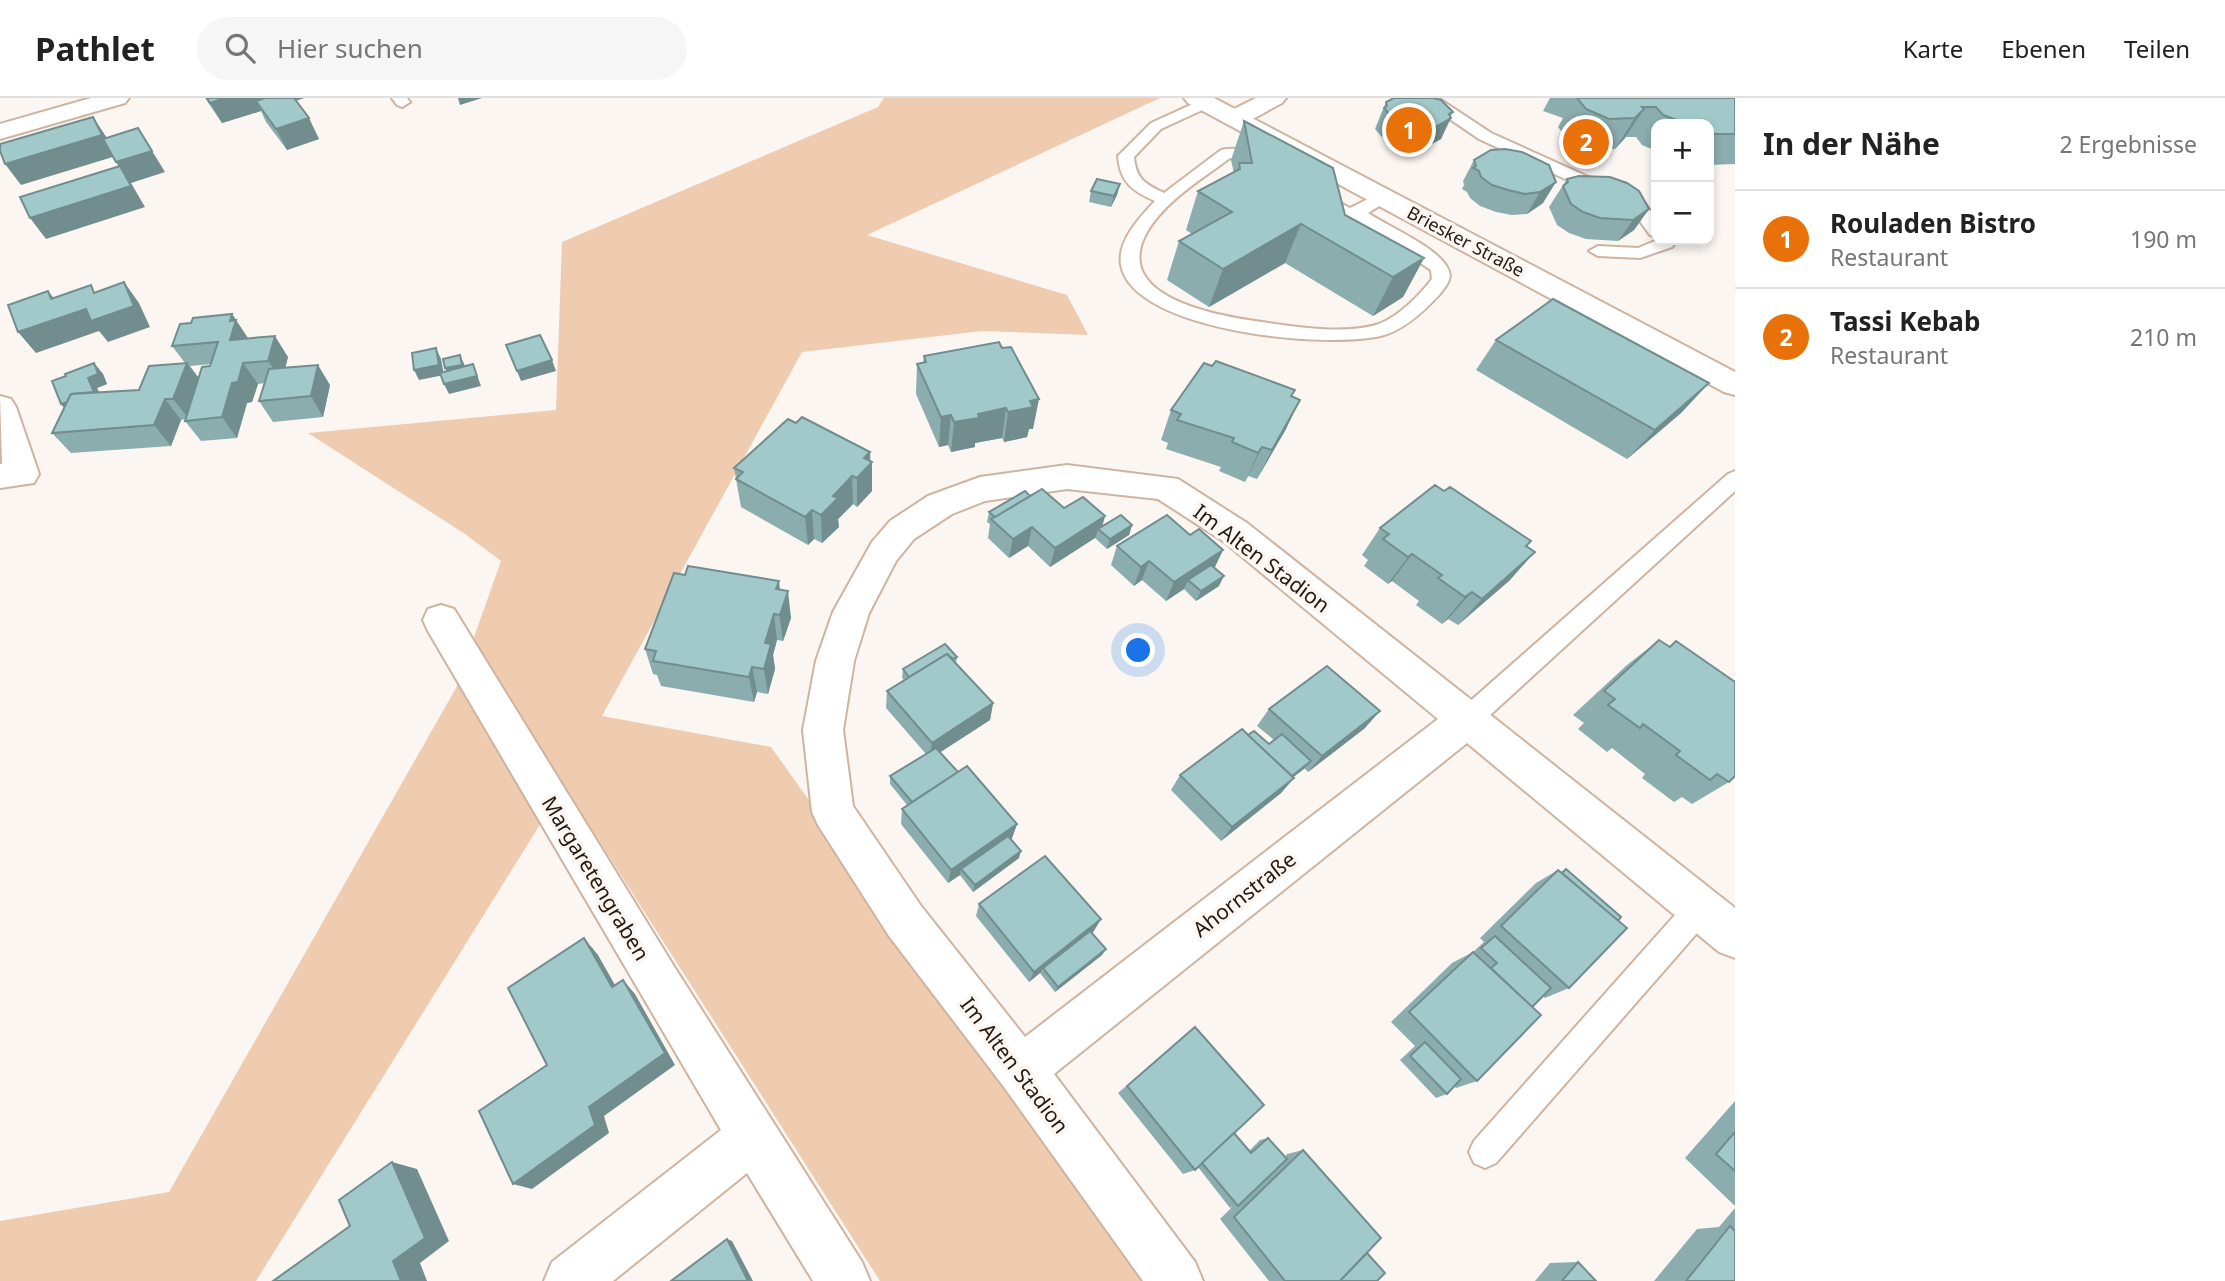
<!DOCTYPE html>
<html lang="de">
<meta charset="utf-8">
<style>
body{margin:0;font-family:"Noto Sans",sans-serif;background:#f6f6f6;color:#222}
.controls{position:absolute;right:21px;top:21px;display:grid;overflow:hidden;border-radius:14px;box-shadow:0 4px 10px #0003}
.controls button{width:63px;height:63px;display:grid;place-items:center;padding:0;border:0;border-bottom:2px solid #e0e0e0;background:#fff;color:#222;font:35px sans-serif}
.you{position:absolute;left:1139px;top:553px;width:24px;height:24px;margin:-18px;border:5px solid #fff;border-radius:50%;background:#1a73e8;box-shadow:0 0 0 10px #1a73e833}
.badge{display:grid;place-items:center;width:46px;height:46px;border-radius:50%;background:#111827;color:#fff;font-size:23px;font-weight:700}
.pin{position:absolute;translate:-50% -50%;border:4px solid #fff;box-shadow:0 2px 7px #0006}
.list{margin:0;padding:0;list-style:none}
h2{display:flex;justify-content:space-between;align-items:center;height:91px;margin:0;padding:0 28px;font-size:30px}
h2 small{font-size:23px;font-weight:400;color:#767676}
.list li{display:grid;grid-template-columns:46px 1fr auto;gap:21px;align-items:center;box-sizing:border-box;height:98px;padding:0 28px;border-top:2px solid #e0e0e0}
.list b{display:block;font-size:26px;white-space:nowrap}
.list p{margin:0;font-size:23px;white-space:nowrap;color:#767676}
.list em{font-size:23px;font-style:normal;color:#767676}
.icon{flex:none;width:38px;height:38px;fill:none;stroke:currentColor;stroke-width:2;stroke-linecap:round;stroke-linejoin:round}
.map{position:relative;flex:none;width:1735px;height:1183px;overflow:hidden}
header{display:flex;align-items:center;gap:42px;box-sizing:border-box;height:98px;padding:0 35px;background:#fff;border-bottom:2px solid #e0e0e0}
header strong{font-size:33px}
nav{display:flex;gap:38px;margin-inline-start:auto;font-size:24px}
.search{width:490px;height:63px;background:#f6f6f6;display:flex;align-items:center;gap:18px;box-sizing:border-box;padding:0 24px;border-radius:38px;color:#767676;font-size:26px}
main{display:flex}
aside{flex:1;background:#fff}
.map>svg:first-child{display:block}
.green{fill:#efcbb0}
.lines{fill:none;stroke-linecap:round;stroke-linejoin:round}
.lane-casing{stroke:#ceb4a0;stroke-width:4}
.street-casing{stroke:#ceb4a0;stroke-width:4}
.secondary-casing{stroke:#ceb4a0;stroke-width:4}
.lane{fill:#fff;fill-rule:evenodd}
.street{fill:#fff;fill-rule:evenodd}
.secondary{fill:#fff;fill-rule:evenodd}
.wall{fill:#8badae;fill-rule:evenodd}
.shaded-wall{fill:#718d8d}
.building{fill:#a2c9ca;stroke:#718d8d;stroke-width:2}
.labels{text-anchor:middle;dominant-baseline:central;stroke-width:7;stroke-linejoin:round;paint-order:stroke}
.far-street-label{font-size:18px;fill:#241a13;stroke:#fbf6f2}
.street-label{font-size:21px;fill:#241a13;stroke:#fbf6f2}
</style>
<header>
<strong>Pathlet</strong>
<div class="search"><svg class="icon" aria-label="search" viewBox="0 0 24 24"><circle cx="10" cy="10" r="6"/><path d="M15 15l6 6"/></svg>Hier suchen</div>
<nav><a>Karte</a><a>Ebenen</a><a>Teilen</a></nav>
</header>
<main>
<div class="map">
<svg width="1735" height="1183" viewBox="0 0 1735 1183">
<rect width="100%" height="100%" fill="#fbf6f2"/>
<path class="green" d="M884 0H1160L867 137 1067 197 1088 237 982 233 802 254 602 618 771 649 1152 1183H880L564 688 256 1183H0V1123L169 1094 456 590 501 463 465 436 308 335 556 312 562 144 878 9Z"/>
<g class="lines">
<defs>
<g id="lane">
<path d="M392 0H407L410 4 402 9 397 7Z"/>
<path d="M1206 0 1214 5 1211 8 1161 31 1134 59C1136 81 1145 86 1164 95L1221 52C1239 48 1260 54 1272 67L1264 72 1243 61 1230 60C1202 81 1165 103 1147 134 1110 200 1219 218 1262 224 1294 229 1348 237 1379 226 1399 218 1419 198 1432 181L1431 172 1352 120 1338 117 1311 102 1309 98 1311 94 1317 93 1350 110 1378 96H1390L1392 100 1368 115C1389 129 1435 148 1447 169 1454 180 1446 188 1439 197 1424 213 1405 231 1384 237 1331 252 1133 234 1121 167 1117 143 1140 119 1155 103 1132 93 1120 84 1118 58L1151 25Z"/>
<path d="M1419 0H1438L1491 35 1644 104 1656 121V138L1650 137 1632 112 1479 41Z"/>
<path d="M1656 139V142H1672L1675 145 1672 149 1640 160 1598 158 1589 153 1598 148 1638 150 1655 143Z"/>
<path d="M1735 373V393L1477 629 1468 632 1459 629 1456 621 1459 613 1728 376Z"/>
<path d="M1701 795 1711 799 1715 809 1711 819 1496 1065 1485 1070 1474 1065 1469 1054 1474 1043 1691 799Z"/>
</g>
<g id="street">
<path d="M91 0H129L125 5 0 41V26Z"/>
<path d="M1256 0H1286L1282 5C1265 13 1245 30 1226 25L1222 20 1226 15Z"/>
<path d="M0 298 11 301 16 309 39 376 34 385 0 390V366H2Z"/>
<path d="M1067 367 1178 381 1247 425 1735 810V860L1719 854 1467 645 1054 976 1195 1164 1203 1183H1143L1004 989 889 838 818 727 812 714 803 632 816 563 833 514 872 444 890 423 928 398 980 379ZM1067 391 1158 401 1223 443 1438 621 1025 939 921 808 853 708 843 632 854 563 869 515 896 463 914 441 952 416 985 403Z"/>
<path d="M441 507 454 511 675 870 862 1164 870 1183H813L747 1075 613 1183H544L552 1164 721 1032 428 533 423 522 428 511Z"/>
</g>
<path id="secondary" d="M1184 0H1214L1735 274V297L1724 294 1188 5Z"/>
</defs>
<use href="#lane" class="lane-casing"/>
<use href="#street" class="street-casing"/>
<use href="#secondary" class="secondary-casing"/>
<use href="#lane" class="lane"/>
<use href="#street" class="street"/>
<use href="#secondary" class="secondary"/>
</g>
<g class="wall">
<path d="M205 0H304L296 3 319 41 287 52 266 24 261 13 222 25Z"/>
<path d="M1550 0H1735V66L1709 67V26H1656V53L1642 47 1636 39H1626L1615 51H1590L1568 42 1558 29 1563 20 1543 13Z"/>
<path d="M1386 4 1450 18 1441 41 1426 49 1413 51 1381 38 1375 31Z"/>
<path d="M1244 23 1345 117 1424 160 1403 199 1373 218 1285 165 1209 209 1167 182 1179 143 1192 136 1186 132 1198 93 1234 75 1231 62Z"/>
<path d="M1474 62 1549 67 1543 105 1527 116 1512 117 1496 114 1480 108 1470 100 1467 94 1462 91 1464 87 1463 83Z"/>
<path d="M1567 81 1649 111 1634 132 1618 143 1586 141 1569 135 1557 127 1549 109Z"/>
<path d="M1120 86 1117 97 1111 109 1089 104 1091 93Z"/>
<path d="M232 216 248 241 288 259 285 270 330 287 323 319 273 324 259 303 265 285 258 286 252 304 247 305 237 340 201 343 185 323V321L181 322 171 348 71 355 52 335 64 310 61 306 66 278 94 265 103 276 107 286 97 290 99 294 139 292 185 265 172 248 191 225ZM211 266 199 280 190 268Z"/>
<path d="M1496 242 1709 285 1681 315 1627 361 1476 272Z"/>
<path d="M999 244 1033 331H1029L1027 339 1004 344 1002 340 975 345V349L951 354 948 347 939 349 916 296 917 266 923 265 924 258Z"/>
<path d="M1292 298 1286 331 1257 381 1248 378 1245 384 1219 373 1221 369 1166 351 1168 345 1161 342 1171 312Z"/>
<path d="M870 354 872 393 857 409 853 406 838 421 839 429 822 445 814 441 808 447 741 409 734 370Z"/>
<path d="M1444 393 1531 443 1526 448 1510 482 1458 527 1448 521 1442 526 1416 507 1419 503 1392 483 1388 486 1364 468 1368 462 1362 457 1380 430Z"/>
<path d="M1030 398 1064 410 1105 418 1102 428 1132 427 1129 437 1107 451 1095 440 1050 469 1028 448 1009 460 988 440 990 426 987 424 989 414Z"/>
<path d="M1190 437 1223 452 1214 470 1219 488 1196 503 1184 491 1166 503 1142 482 1134 488 1111 467 1117 448Z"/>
<path d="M780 492 791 520 783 543 777 542 773 557 775 571 768 596 757 594 754 604 661 588 657 577 653 576 645 551Z"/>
<path d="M1659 542 1669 549 1676 543 1729 684 1692 706 1682 699 1674 704 1642 680 1645 676 1612 650 1607 654 1578 631 1584 625 1573 617 1627 567Z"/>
<path d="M957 559 956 565 993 605 990 622 940 654 958 674 1017 726 1012 740 1010 741 1019 760 973 794 960 777 948 785 901 726 902 711 907 707 890 686V678L926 656 886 610 887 593 904 582 902 580 903 571Z"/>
<path d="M1269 611 1365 630 1308 674 1304 670 1293 679 1294 680 1281 695 1221 743 1171 692 1180 677 1248 637 1269 646 1274 642 1257 628Z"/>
<path d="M1566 771 1618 823 1569 890 1545 900 1543 898 1532 909 1477 983 1456 990 1454 988 1447 996 1436 1000 1400 962 1415 948 1391 924 1452 865 1473 854 1484 844 1480 840 1536 785 1558 772 1561 774Z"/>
<path d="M979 806 1094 833 1092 835 1106 851 1102 857 1055 894 1040 875 1029 884 976 818Z"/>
<path d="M1195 929 1234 1035 1249 1053 1260 1042 1268 1040 1285 1059 1287 1056 1303 1052 1367 1155 1377 1183H1269L1220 1121 1232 1109 1230 1110 1198 1069 1195 1072 1183 1076 1118 995Z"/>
<path d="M1735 1003V1108L1685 1060Z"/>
<path d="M1735 1110V1183H1654L1697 1131 1719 1129Z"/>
<path d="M1578 1164 1596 1183H1535L1550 1165Z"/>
</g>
<g class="shaded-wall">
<path d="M225 0H304L263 13 256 3 261 13 222 25 210 5Z"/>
<path d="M458 0H482L460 7Z"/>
<path d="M1644 11 1624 41 1615 51 1635 20Z"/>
<path d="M1453 14 1449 21 1451 20 1441 41 1426 49 1437 28Z"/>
<path d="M93 19 107 40 116 58 21 87 5 66Z"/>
<path d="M309 20 319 41 287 52 276 31Z"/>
<path d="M138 30 165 74 131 85 145 109 46 141 30 120 125 78 116 64Z"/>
<path d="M1556 84 1543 105 1527 116 1540 94Z"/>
<path d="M1120 86 1117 97 1111 109 1114 98Z"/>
<path d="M1649 111 1634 132 1618 143 1633 122Z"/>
<path d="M1301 126 1285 165 1209 209 1223 171Z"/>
<path d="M1424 160 1403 199 1373 218 1393 179Z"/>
<path d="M124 184 139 205 150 229 108 244 99 233 36 255 18 234 51 201 48 193 65 214Z"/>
<path d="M232 216 250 243 230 242V223Z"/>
<path d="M275 238 288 259 282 283 268 263Z"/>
<path d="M436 250 441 261 444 277 419 282 414 272Z"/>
<path d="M460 257 465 268 450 281 445 270Z"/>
<path d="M552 262 556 273 521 283 517 273Z"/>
<path d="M94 265 103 276 107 286 97 290 103 305 70 317 61 306 88 280Z"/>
<path d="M187 265 203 286 189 321 173 301Z"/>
<path d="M243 265 258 286 252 304 247 305 237 340 222 319 232 285Z"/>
<path d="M473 266 481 288 449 296 444 286Z"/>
<path d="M318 267 330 287 323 319 311 298Z"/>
<path d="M1709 285 1681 315 1627 361 1655 332Z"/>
<path d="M165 301 181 322 171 348 154 327Z"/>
<path d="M1039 301 1033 331H1029L1027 339 1004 344 1008 314 1030 303Z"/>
<path d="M1300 302 1286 331 1257 381 1272 352Z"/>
<path d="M1006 310 1002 340 975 345V349L951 354 954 324 978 316Z"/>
<path d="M951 317 948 347 939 349 941 319Z"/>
<path d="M1262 349 1248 378 1245 384 1258 355Z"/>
<path d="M870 354V367L872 364V393L857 409V380L864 360Z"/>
<path d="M852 378 853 406 838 421 839 429 822 445 821 417 833 398Z"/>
<path d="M812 412 814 441 808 447 805 419Z"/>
<path d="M1105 418 1101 433 1098 431 1095 440 1050 469 1055 450Z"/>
<path d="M1132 427 1129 437 1107 451 1110 441Z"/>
<path d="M1032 429 1028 448 1009 460 1013 441Z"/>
<path d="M1223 452 1214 471 1188 482 1184 491 1166 503 1174 484Z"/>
<path d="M1535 454 1510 482 1458 527 1482 501Z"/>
<path d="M1412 456 1392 483 1388 486 1408 459Z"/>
<path d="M1149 463 1142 482 1134 488 1141 469Z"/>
<path d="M1224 478 1219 488 1196 503 1201 493Z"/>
<path d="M779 483 782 509 788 493 791 520 783 543 776 491Z"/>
<path d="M1472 494 1448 521 1442 526 1465 499Z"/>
<path d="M774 516 777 542 773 557 775 571 768 596 764 571 765 545Z"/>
<path d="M752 569 757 594 754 604 749 579Z"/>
<path d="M993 605 990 622 930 661 932 645Z"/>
<path d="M1380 613 1365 630 1308 674 1322 658Z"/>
<path d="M1311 663 1304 671 1278 691 1284 683Z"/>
<path d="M1294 680 1281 695 1221 743 1232 729Z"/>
<path d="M1017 726 1012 740 964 774 961 771 960 777 948 785 951 772Z"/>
<path d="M1021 753 1019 760 973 794 975 787Z"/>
<path d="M1101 821 1094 833 1044 872 1043 870 1040 875 1029 884 1034 874Z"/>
<path d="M584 840 598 857 624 903 612 889Z"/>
<path d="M1106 851 1102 857 1055 894 1058 889Z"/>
<path d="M623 882 635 896 675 967 604 1018 609 1035 532 1091 513 1086Z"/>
<path d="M392 1064 417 1071 449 1143 420 1165 427 1183H401L393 1163Z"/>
<path d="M727 1141 732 1143 753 1183H748Z"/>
</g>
<g class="building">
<path d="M207 0H225L210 5Z"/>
<path d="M265 0H294L309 20 276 31 256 3Z"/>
<path d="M1394 0H1433L1441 2 1453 14 1449 16 1451 20 1437 28 1423 30 1390 17 1384 10 1387 8 1386 4Z"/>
<path d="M1577 0H1735V36H1715L1709 34V26H1688L1663 17 1656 9H1642L1644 11 1635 20 1609 21 1586 11Z"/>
<path d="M93 19 102 37 5 66 0 53V46Z"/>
<path d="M1244 23 1333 70 1345 117 1424 160 1393 179 1301 126 1223 171 1179 143 1232 114 1198 93 1240 71 1239 65H1252Z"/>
<path d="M138 30 152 53 116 64 103 41Z"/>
<path d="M1505 51 1522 54 1549 67 1556 84 1540 94 1525 96 1508 92 1492 87 1481 79 1479 73 1473 70 1476 68 1474 62 1491 52Z"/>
<path d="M120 68 131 88 30 120 20 99Z"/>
<path d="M1579 78 1610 79 1627 85 1639 93 1649 111 1633 122 1600 120 1583 114 1571 106 1563 88 1568 84 1567 81Z"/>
<path d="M1097 81 1120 86 1114 98 1091 93Z"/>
<path d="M124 184 134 208 91 223 86 211 18 234 8 207 48 193 51 201 91 187 94 195Z"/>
<path d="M1553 201 1709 285 1655 332 1496 242Z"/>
<path d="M232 216 230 223 236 222 230 242 275 238 268 263 243 265 238 284 232 285 222 319 185 323 202 269 210 268 218 244 172 248 180 226 191 225 193 220Z"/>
<path d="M540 237 552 262 517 273 506 247Z"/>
<path d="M999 244 1002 250 1011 249 1039 301 1030 303 1033 309 1008 314 1006 310 978 316 979 320 954 324 951 317 941 319 917 266 926 264 924 258Z"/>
<path d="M436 250 439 267 414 272 412 255Z"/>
<path d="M460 257 462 267 445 270 443 261Z"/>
<path d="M1216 263 1295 292 1291 298 1300 302 1272 352 1262 349 1258 355 1232 344 1234 340 1177 322 1181 316 1171 312 1204 265 1212 268Z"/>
<path d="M94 265 98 276 88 280 94 294 71 296 67 304 61 306 52 283 66 278 65 276Z"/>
<path d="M187 265 173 301H165L154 327 52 335 71 296 139 292 149 268Z"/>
<path d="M473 266 477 278 444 286 440 275Z"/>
<path d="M318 267 311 298 259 303 269 271Z"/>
<path d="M802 319 870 354 864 360 872 364 857 380 852 378 833 398 838 400 821 417 812 412 805 419 736 381 743 374 734 370 788 321 796 325Z"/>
<path d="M1435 387 1444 393 1450 389 1531 443 1526 448 1535 454 1482 501 1472 494 1465 499 1438 480 1442 477 1412 456 1408 459 1383 441 1389 436 1380 430Z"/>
<path d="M1042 391 1064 410 1083 399 1105 418 1055 450 1032 429 1013 441 991 421Z"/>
<path d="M1025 393 1030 398 995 419 989 414Z"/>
<path d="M1121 417 1132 427 1110 441 1098 431Z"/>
<path d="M1167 417 1190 437 1199 431 1223 452 1174 484 1149 463 1141 469 1117 448Z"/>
<path d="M1211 467 1224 478 1201 493 1188 482Z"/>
<path d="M688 468 779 483 776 491 788 493 780 517 774 516 765 545 771 546 764 571 752 569 749 579 653 563 656 553 645 551 674 475 685 477Z"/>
<path d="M1659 542 1670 549 1676 543 1735 584V678L1729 684 1717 676 1710 682 1676 657 1680 653 1643 626 1640 630 1608 607 1615 601 1604 593Z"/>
<path d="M945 546 957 559 953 561 947 556 909 579 903 571Z"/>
<path d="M947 556 993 605 932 645 887 593Z"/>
<path d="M1327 568 1380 613 1322 658 1269 611Z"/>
<path d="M1242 631 1294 680 1232 729 1180 677Z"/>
<path d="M1254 633 1269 646 1282 636 1311 663 1292 678 1248 637Z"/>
<path d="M936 650 958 674 912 704 890 678Z"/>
<path d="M967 668 1017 726 951 772 902 711Z"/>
<path d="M1008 738 1021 753 975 787 961 771Z"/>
<path d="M1045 758 1101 821 1034 874 979 806Z"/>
<path d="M1566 771 1621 819 1618 823 1562 775Z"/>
<path d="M1558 772 1627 830 1569 890 1501 828Z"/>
<path d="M1090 833 1106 851 1058 889 1043 870Z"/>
<path d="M1495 838 1551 890 1532 909 1491 870 1497 865 1481 850Z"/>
<path d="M584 840 612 889 623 882 665 955 589 1009 595 1027 513 1086 479 1013 547 967 508 890Z"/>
<path d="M1473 854 1541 917 1477 983 1409 914Z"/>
<path d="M1195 929 1264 1007 1195 1072 1127 988Z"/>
<path d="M1425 944 1461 981 1447 996 1410 958Z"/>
<path d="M1735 1034V1073L1716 1056Z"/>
<path d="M1234 1035 1251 1055 1268 1040 1287 1061 1238 1108 1202 1065Z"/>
<path d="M1303 1052 1381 1140 1340 1183H1285L1234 1119Z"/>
<path d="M392 1064 425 1140 393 1163 401 1183H273L350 1128 339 1102Z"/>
<path d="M1730 1128 1735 1133V1183H1686Z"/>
<path d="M727 1141 748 1183H671Z"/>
<path d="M1367 1155 1385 1175 1377 1183H1340Z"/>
<path d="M1578 1164 1596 1183H1562Z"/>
</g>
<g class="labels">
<g class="far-street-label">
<text transform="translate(1466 143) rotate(28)">Briesker Straße</text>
</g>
<g class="street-label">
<text transform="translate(1262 460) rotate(37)">Im Alten Stadion</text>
<text transform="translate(596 780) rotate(59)">Margaretengraben</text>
<text transform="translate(1244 796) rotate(-38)">Ahornstraße</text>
<text transform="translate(1015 967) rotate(53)">Im Alten Stadion</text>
</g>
</g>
</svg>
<div class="controls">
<button>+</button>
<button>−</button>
</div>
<div class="you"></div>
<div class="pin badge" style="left:1409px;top:32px;background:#e8710a">1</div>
<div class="pin badge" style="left:1586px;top:44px;background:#e8710a">2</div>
</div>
<aside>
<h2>In der Nähe<small>2 Ergebnisse</small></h2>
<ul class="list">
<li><span class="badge" style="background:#e8710a">1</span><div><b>Rouladen Bistro</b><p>Restaurant</p></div><em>190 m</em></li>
<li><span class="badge" style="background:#e8710a">2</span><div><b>Tassi Kebab</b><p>Restaurant</p></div><em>210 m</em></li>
</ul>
</aside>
</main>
